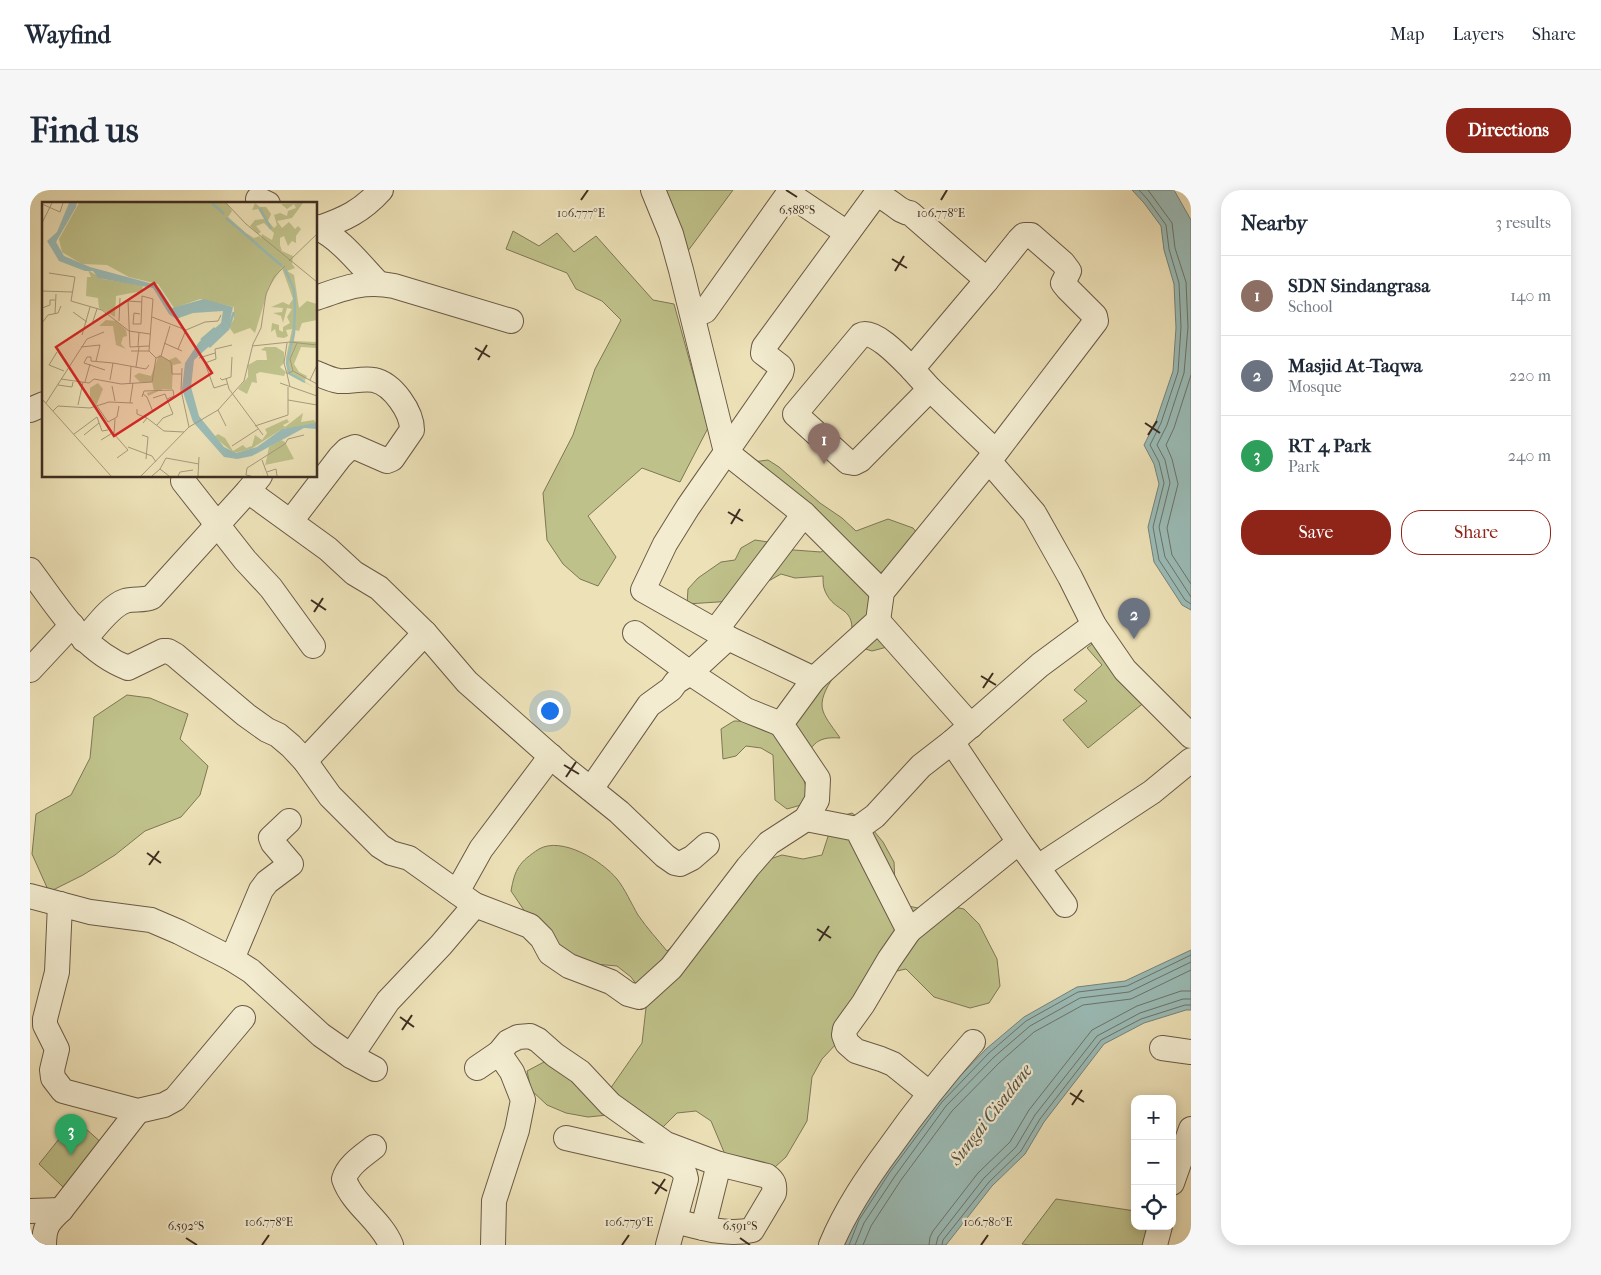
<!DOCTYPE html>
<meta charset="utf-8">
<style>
body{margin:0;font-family:"IM FELL French Canon",serif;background:#f6f6f7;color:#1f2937}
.controls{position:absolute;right:15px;bottom:15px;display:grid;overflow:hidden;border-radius:10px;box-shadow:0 2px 12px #0003}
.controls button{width:45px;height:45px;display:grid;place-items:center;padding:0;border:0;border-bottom:1px solid #e0e1e3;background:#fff;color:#1f2937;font:25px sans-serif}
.you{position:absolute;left:519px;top:520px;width:18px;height:18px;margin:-12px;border:4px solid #fff;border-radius:50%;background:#1a73e8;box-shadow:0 0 0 8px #1a73e833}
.badge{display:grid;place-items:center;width:32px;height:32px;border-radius:50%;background:#8f2418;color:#fff;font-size:16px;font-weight:700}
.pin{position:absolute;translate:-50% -41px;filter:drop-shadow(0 1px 2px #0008)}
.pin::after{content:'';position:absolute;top:26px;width:18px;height:15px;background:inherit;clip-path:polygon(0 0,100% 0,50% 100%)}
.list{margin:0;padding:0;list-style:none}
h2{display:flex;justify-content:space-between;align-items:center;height:65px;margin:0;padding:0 20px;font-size:21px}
h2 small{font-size:16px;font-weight:400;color:#747a83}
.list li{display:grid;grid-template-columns:32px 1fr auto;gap:15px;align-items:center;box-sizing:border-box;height:80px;padding:0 20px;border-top:1px solid #e0e1e3}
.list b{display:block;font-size:19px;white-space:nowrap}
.list p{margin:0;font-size:16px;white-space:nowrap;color:#747a83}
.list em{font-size:16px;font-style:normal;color:#747a83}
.actions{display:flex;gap:10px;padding:15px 20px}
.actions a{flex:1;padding:11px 0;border:1px solid #8f2418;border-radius:20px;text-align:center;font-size:18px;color:#8f2418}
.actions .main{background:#8f2418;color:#fff}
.icon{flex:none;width:28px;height:28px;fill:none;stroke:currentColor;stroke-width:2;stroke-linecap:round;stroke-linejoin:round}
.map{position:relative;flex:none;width:1161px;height:1055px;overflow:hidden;border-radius:20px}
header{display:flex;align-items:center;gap:30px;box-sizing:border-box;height:70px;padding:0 25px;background:#fff;border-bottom:1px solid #e0e1e3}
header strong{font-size:24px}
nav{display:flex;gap:28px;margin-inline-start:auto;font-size:18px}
.intro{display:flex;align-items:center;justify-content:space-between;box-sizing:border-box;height:120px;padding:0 30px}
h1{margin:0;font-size:35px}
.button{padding:12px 22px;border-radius:20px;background:#8f2418;color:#fff;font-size:18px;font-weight:700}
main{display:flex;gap:30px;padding:0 30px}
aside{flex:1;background:#fff;border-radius:20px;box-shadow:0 2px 12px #0003}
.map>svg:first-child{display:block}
.green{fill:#bfc18a;stroke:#7e7756}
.water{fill:#9bbcb7;stroke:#76837b}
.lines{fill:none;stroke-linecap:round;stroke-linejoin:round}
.shore{stroke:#6c746c;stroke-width:1}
.minor-casing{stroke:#6a5a46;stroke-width:26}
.minor{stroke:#f3ecd0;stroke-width:24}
.ticks{fill:none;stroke:#3e2d21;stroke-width:2}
.labels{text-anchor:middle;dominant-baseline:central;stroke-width:4.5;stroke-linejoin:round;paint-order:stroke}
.water-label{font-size:18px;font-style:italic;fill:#555146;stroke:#f3ecd0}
.inset-river{fill:none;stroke:#9bbcb7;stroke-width:2.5}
.inset-road{fill:none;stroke:#a7997b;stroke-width:1}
.view{fill:#d62828;fill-opacity:0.15;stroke:#d62828;stroke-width:2.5}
.inset-edge{fill:none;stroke:#3e2d21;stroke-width:2.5}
.ticks-label{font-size:12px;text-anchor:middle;fill:#3e2d21;stroke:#f3ecd0;stroke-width:4.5;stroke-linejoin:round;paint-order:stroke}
</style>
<header>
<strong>Wayfind</strong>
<nav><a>Map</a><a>Layers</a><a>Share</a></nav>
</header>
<div class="intro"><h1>Find us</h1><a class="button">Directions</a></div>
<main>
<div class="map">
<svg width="1161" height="1055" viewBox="0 0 1161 1055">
<rect width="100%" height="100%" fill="#ede1b7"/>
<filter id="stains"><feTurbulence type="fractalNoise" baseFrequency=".004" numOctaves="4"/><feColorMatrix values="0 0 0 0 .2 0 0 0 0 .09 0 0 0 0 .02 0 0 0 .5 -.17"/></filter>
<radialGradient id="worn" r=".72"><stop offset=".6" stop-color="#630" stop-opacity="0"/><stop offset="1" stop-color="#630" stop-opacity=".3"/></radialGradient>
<g class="green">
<path d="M628 0H703L652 69Z"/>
<path d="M483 41 509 56 527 43 544 62 566 46 623 110 644 114 678 238 650 292 612 278 558 326 586 367 568 396 550 389 533 374 517 350 513 303 543 245 565 179 591 130 572 111 546 99 537 83 476 59Z"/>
<path d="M738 270 749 277 790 313 812 328 826 341 858 329 883 338 891 348 875 373 847 384 857 457 842 461 829 457C817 471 786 501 793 521 796 530 805 540 810 548 783 546 782 557 770 578L778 603 771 615 757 619 745 610 743 565 731 558 716 556 706 566 693 569 691 539 704 531 748 532 821 450C827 414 805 425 795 401 793 397 793 391 793 386L765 388 751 384 703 411 657 414 658 399 668 388 691 372 705 370 711 358 725 350 738 352 750 359 791 362 803 353 723 272Z"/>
<path d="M1066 451 1116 511 1058 558 1033 530 1057 511 1044 500 1072 475 1057 458Z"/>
<path d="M97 505 120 508 158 524 150 549 178 576 170 605 151 627 115 641 85 665 53 685 19 702 2 664 6 624 41 605 60 568 64 527Z"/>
<path d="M822 623 839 635 853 652 864 672 865 694 873 715 893 719 914 715 934 719 949 734 967 769 970 796 959 813 940 818 904 807 876 779 853 784 822 837 792 869 782 887 777 931 756 967 745 977 726 980 705 972 694 962 681 931 666 921 647 923 632 938 578 925 558 927 536 923 517 915 501 900 497 881 514 872 580 899 612 853 617 809 601 787 587 776 543 772 500 729 481 701C485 679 489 672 509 659 532 646 572 671 587 689 595 699 601 713 608 725 617 738 627 749 637 761L695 711 734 671 752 665 773 669 792 665 804 628Z"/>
<path d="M45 929 74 955 33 997 9 974Z"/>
<path d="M1026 1009 1105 1021V1036H1121L1118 1055H1000L992 1054Z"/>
</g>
<g class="water">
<path d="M1102 0H1144L1161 30V420L1152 415 1124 372 1118 337 1129 294 1124 274 1114 255 1126 231 1143 181 1146 138 1144 94 1134 60 1131 36 1114 13Z"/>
<path d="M1161 760V820H1156L1114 833 1074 854 1014 932 995 964 962 996 916 1055H813L824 1028 908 909 956 859 994 827 1047 797 1095 791Z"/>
</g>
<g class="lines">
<g class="shore">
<path d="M1109 0 1118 10 1136 35 1139 59 1149 93 1151 137 1148 182 1131 233 1120 255 1129 272 1134 293 1123 337 1129 370 1155 410 1161 414"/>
<path d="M1118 0 1142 33 1145 58 1156 92 1158 137 1154 183 1137 235 1127 255 1135 270 1140 293 1129 337 1135 367 1161 407"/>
<path d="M1161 185 1144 238 1136 255 1142 269 1148 294 1137 338 1142 365 1161 394"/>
<path d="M819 1055 829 1030 860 982 912 912 959 863 996 831 1048 802 1097 796 1161 765"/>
<path d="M825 1055 834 1033 865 986 916 916 964 867 1000 836 1050 808 1099 802 1161 772"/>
<path d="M833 1055 841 1036 871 990 922 921 969 873 1004 842 1053 815 1101 809 1161 780"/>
<path d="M899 1055 900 1047 903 1041 948 983 980 952 999 920 1062 840 1107 816 1151 801H1161"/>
<path d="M906 1055 908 1047 954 988 986 957 1005 925 1067 846 1110 823 1153 809H1161"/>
<path d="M912 1055 913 1050 959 992 991 961 1010 929 1071 850 1111 829 1155 815H1161"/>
</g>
<defs>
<g id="minor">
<path d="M623 0 641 44 651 80 696 262"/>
<path d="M759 4 817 43"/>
<path d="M228 9 238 14"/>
<path d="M286 37C311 49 328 72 347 92"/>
<path d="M289 38C315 29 332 21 351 0"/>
<path d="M286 108C314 98 334 90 364 96L481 131"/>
<path d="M663 125 675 121 761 0"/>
<path d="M882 179C873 170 844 138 831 145L765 224 818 272 824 273 830 270 900 199"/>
<path d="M0 220 14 214"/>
<path d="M696 262 774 324 852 402"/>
<path d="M959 271 1004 323 1040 387 1064 435 1095 480 1161 546"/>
<path d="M154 286 153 291 215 370 241 398 283 456"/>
<path d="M230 286 218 301 298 359 324 383 349 398 395 443 275 571"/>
<path d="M261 331 310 267 317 260 325 257 357 271 362 269 382 240C382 222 363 194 344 190 332 188 320 192 309 191 301 190 293 186 286 183"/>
<path d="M0 380C28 417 53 461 98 478L133 461H138L145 465 216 525 237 540 248 545 261 556 275 571 300 606 350 656 361 663 379 668 445 715 500 736 512 748 520 763 539 776 581 792 598 804 609 807 641 778 718 677 739 653 776 629 787 610 788 589 751 534 784 489 848 431 852 402 966 262 1066 131 1065 126 1037 98 1033 93 1039 81 1033 73 1001 45H994L989 50 957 90 882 179 900 199 966 262"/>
<path d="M848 431 941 536"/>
<path d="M686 440 774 324"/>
<path d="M395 443 437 492 533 577 589 622 635 666 645 673 650 674 662 668 677 655"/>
<path d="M605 443 660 483 716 520 751 534"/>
<path d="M54 450C65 438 80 416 95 411 104 408 113 411 122 407L218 301"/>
<path d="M0 480 42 435"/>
<path d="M784 489 698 448 613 400 635 354 658 317 751 183 752 179 750 176 733 163 734 157 844 7C858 4 866 22 880 23L957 90"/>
<path d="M922 552 989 652 1035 715"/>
<path d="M561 599 619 515 641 499 646 492 660 483 698 448"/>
<path d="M776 629 827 639 879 741 859 770 833 814 815 839 814 845 817 853 826 861 851 869 863 874 899 903"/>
<path d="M827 639 845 626 891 576 922 552 1010 475 1064 435"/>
<path d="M1008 677 1122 602 1161 570"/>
<path d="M427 702 451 659 521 566"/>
<path d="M0 706 60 722 121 730 149 742 202 769 221 781 291 845 321 866 345 879"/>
<path d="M30 714 27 782 15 829V835L27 859 22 880 23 888 33 901 108 921 134 915 145 909 213 828"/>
<path d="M879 741 989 652"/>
<path d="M202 769 231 700 237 692 261 674 243 653 241 648 259 631"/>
<path d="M1132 858 1161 862"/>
<path d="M321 866 358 811 411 755 445 715"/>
<path d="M447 878 469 863 478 852 488 847 500 846 508 850 525 865 550 882 580 914 636 954 689 974 737 986C744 991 745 995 744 1003L722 1040C695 1046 670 1037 645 1031"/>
<path d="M536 948 637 971C648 975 654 977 656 989L638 1055"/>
<path d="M344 957C333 966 318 975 314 989 323 1015 351 1030 361 1055"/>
<path d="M1142 993 1161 939"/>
<path d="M0 1021 31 1020"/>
<path d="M673 1038 689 974"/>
<path d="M14 1055C14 1037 18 1032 31 1020L108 921"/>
<path d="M463 1055 464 1011 487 940 493 910 482 882 469 863"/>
<path d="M801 1055C816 1019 837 988 860 957 886 920 913 886 943 852"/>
<path d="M1125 1055 1130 1036"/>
</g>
</defs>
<use href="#minor" class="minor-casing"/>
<use href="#minor" class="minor"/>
</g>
<path class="ticks" d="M756 0 767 7M551 10 558 0M911 10 917 0M862 69 877 78M865 81 874 66M445 158 460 167M448 170 457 155M1115 233 1130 243M1118 245 1127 231M698 322 713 331M701 334 710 319M281 410 296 420M284 422 293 408M951 486 966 495M953 498 963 483M534 575 549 584M536 587 546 572M117 663 131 673M119 675 129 661M787 739 801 748M789 751 799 736M370 827 384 837M372 840 382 825M1040 903 1054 912M1042 915 1052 900M622 992 637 1001M625 1004 635 989M156 1048 167 1055M710 1048 720 1055M232 1055 239 1045M592 1055 599 1045M951 1055 958 1045"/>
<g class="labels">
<g class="water-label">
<text transform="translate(961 925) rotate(-52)">Sungai Cisadane</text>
</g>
</g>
<g transform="translate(12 12)">
<rect width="275" height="275" fill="#ede1b7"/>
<path d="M37 1H185L190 9 186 15 204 31 212 36 218 34 219 37 220 32 230 38 232 31 222 21 214 24 219 30 216 32 208 24 213 18 222 17 216 7 210 8 213 1 218 5H224L229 12 226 19 232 26 235 23 232 13 238 11 245 14 246 9 254 6 252 2 245 7 239 2 261 1 250 16 235 19 240 26 247 20 253 27 256 24 259 27 254 34V41L250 39 246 44 242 34 238 36V43L240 49 251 54 250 62 253 66 245 69 252 73 257 106 265 99 275 102V118L260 121 257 129 253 128 252 139 275 140V151L274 146 259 145 252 162 257 170 265 174 263 178 256 176 275 187 245 171 244 156 250 127 244 128 246 134 242 136 235 135 233 127 229 130 230 121 237 123V128L241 130V125L248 121 245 115 250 107 245 106 241 121 239 114 231 111 240 110 241 106 229 105 241 100 247 103 251 97 240 66 227 85 213 131 208 126 192 132 187 125 192 117V105L158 97 132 106 116 82 87 75 65 63 40 62 20 50 17 37ZM46 68 60 77 101 83 100 89 74 94 73 115 57 106 56 96 44 94 45 75H49ZM64 118 74 119 84 128 85 134 81 135 79 142 84 147 74 143 71 124H57ZM223 145H234L242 150V161L238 165 244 170 242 174 218 170 214 172 215 181 210 180 205 192 196 187 206 175V163L215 158H225L224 149 219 148ZM117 153 127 158 134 155 140 161 131 163 130 187H121L106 194 105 191 112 189 110 180H98L92 174 97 171 109 174ZM56 181 61 187 54 204 48 198V186ZM261 211 259 220 272 218 275 222 240 227 209 247 192 251 172 235 176 232 183 236 191 249 201 243 204 246 210 244 213 233 220 238 225 231 223 227 245 217 247 220 241 223 243 225ZM239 238 243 240 252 257 223 263 221 274 227 245Z" fill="#bfc18a"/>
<path d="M27 1H35L34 5 14 40 22 54 48 65 111 82 118 87 130 106 162 97 191 105 186 127 152 158 149 185 157 214 182 245 194 251 215 245 240 227 274 221 275 227 262 226 210 254 195 257 182 255 151 220 140 187 143 161 157 140 179 121 181 109 151 111 134 117 127 112 111 86 56 76 51 69H43L17 59 5 39 15 30Z" fill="#9bbcb7"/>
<path class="inset-river" d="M170 1 182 12M218 6 229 27M184 16 240 64M243 67 252 88 253 104 252 131 245 161 248 172 263 180M159 138 173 126M167 145 186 127 192 110"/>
<path class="inset-road" d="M184 1 204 22 275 80M0 2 18 10 21 1M0 21 10 1M275 46V62M247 59 275 32M7 71 33 75 29 99 60 108 87 129M0 89 30 90M100 100 86 99 88 145 107 144M0 106 8 103V98H13M31 110 45 120M13 112 14 92M110 115 144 128M77 119 78 96M0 121 6 113 16 111 19 104M50 122 55 107M87 129 108 132M40 133 48 105M122 141 140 149M245 141 242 161 245 172M255 141 248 157 251 169 275 182M210 144 248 140 275 143M39 145 58 143 54 159M96 145 97 130M136 147 144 128 163 120 176 119 179 113M89 149H107M15 150 7 163 22 169M119 154 128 124M114 156 119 154 129 160 130 172H139M157 156 173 151M71 161 104 167 107 163M94 165 97 145M140 166 139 188 147 225M63 168 42 161 45 155H49V159L71 161 68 178M178 176 180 178 189 175 190 155M184 176 187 187 221 233M19 177 47 181 52 177 79 182 110 180 114 156 107 149 111 97 100 94 99 122H91L92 111 98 112M268 178 275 163M43 180 48 162M88 181 89 164M238 181 275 194M185 182 172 186 163 161 174 157 173 147 190 143M16 183 30 185 31 180M70 184 73 199M248 185 245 172 251 169M101 192 105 195 111 210M100 195 102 189 131 188 132 194 125 197M111 196 123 192 131 212 121 216 115 223M0 197 69 274M246 198 275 203M4 201 45 137 62 130M88 201 91 181M36 203 41 180M55 204 66 220 75 215 77 204M95 207V212L105 216 101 221M176 208 184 224M11 209 16 204 48 206 67 200 91 201M105 216 122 229 142 230M73 217 72 232 86 248 75 256M213 224 246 213V185M32 232 55 215 60 229 66 228M42 233 57 221M100 233 106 235 104 257M59 238 72 230M190 244 216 227M86 245 110 254 114 260M220 258 226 274M118 267 124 256 157 262M225 270 234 267 235 274M99 274 147 225 176 208 202 179 211 142 219 126 224 92 232 75 243 64M110 274 118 267 127 274M136 274 138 270 151 268M156 274 157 255M209 274 204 273 205 266 243 242 246 237 262 233"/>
<path class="view" d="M112 81 170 171 72 234 14 145Z"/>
<rect width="275" height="275" class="inset-edge"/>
</g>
<g class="ticks-label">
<text x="767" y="24">6.588°S</text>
<text x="911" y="27">106.778°E</text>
<text x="551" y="27">106.777°E</text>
<text x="239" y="1036">106.778°E</text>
<text x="599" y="1036">106.779°E</text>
<text x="958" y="1036">106.780°E</text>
<text x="156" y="1040">6.592°S</text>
<text x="710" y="1040">6.591°S</text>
</g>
<rect width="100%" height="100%" filter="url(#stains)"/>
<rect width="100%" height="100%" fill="url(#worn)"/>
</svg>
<div class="controls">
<button>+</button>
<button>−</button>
<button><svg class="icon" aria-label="locate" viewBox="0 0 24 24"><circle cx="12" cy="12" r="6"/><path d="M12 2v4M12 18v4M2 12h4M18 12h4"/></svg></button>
</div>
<div class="you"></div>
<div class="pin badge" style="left:794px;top:274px;background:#8d6e63">1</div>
<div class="pin badge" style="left:1104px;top:449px;background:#6b7280">2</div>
<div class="pin badge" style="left:41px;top:965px;background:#2e9e5b">3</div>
</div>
<aside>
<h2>Nearby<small>3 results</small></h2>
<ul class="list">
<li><span class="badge" style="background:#8d6e63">1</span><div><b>SDN Sindangrasa</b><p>School</p></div><em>140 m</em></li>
<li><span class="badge" style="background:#6b7280">2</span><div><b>Masjid At-Taqwa</b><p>Mosque</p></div><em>220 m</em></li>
<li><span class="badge" style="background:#2e9e5b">3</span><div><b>RT 4 Park</b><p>Park</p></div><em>240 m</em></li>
</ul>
<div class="actions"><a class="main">Save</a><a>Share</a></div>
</aside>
</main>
